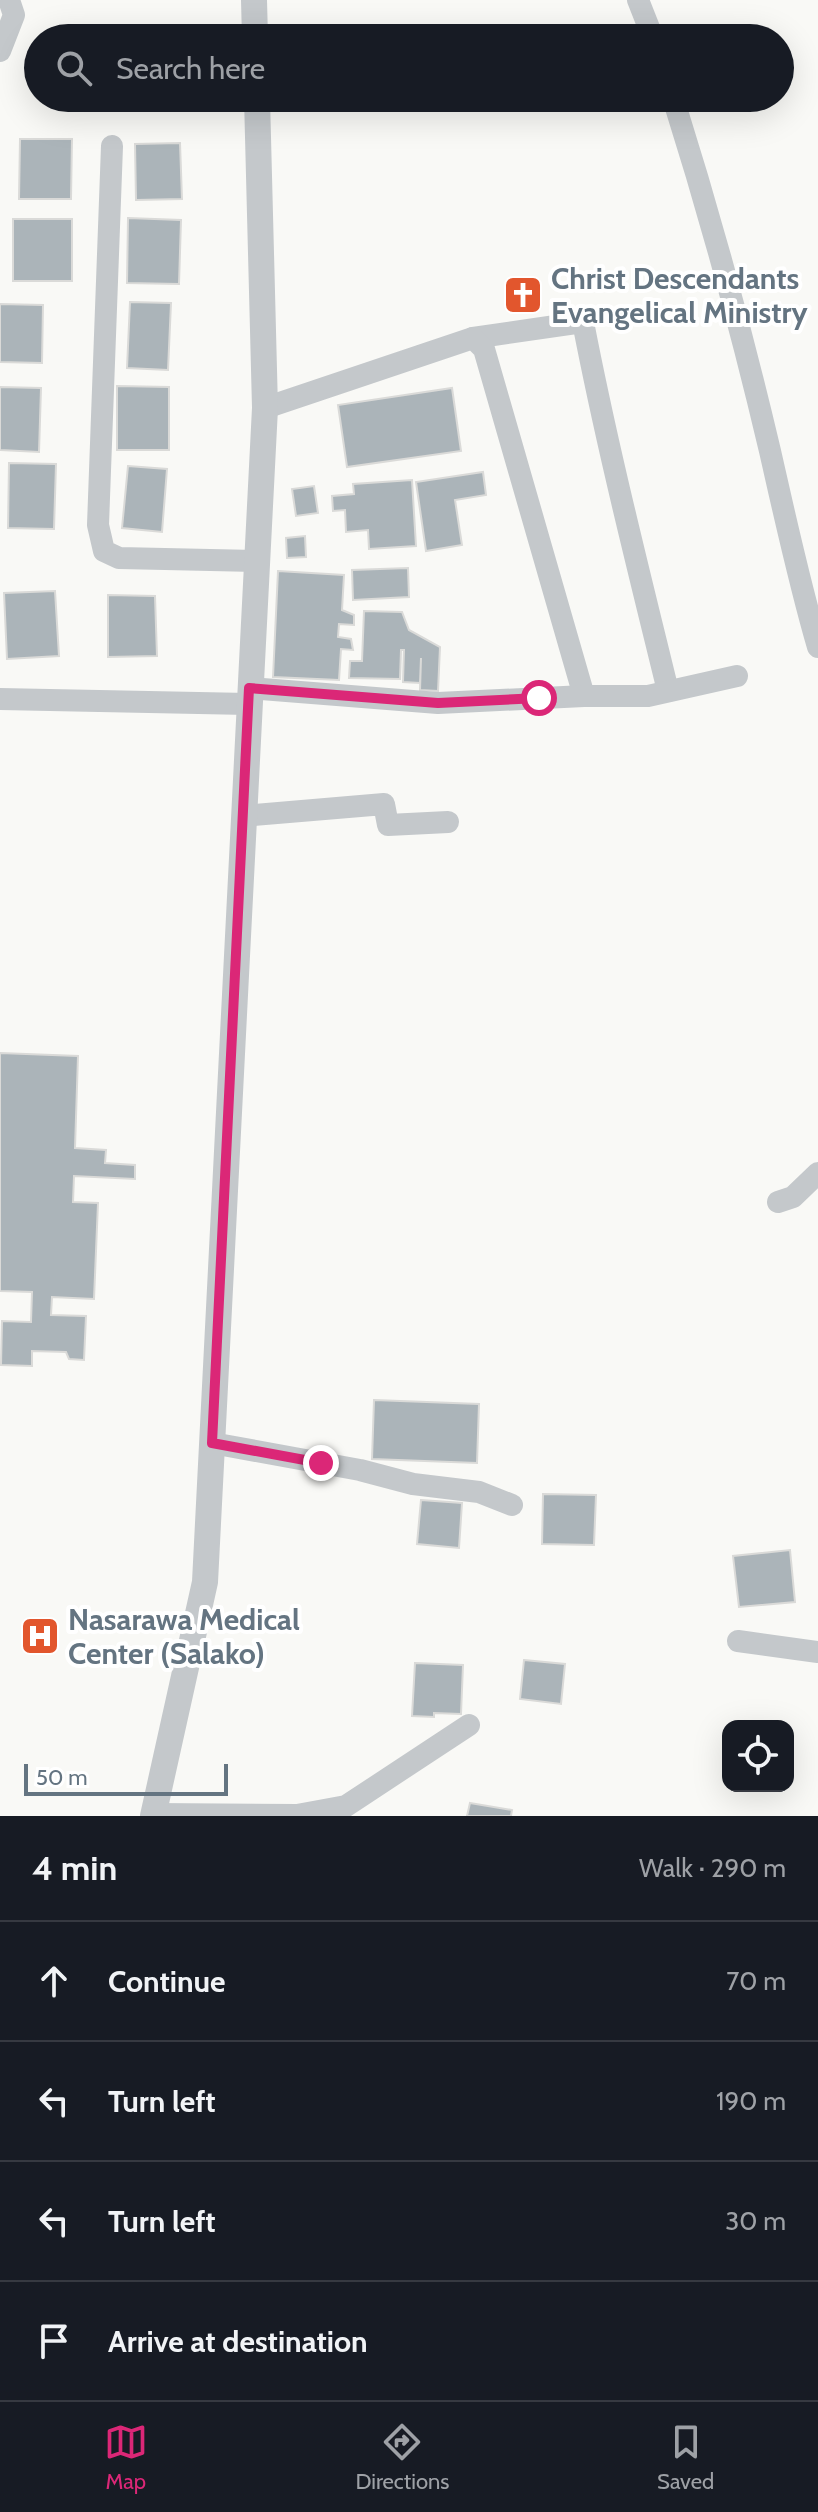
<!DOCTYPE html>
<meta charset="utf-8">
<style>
body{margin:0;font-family:Cabin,sans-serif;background:#20242c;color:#f1f3f6}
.controls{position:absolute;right:24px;bottom:24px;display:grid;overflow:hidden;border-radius:16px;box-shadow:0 8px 32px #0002}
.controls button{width:72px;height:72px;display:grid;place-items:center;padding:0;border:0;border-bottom:2px solid #363941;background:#171b24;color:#f1f3f6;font:40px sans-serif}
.scale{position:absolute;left:24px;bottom:20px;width:204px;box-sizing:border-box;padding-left:8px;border:4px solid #647481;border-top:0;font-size:22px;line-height:28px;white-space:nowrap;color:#647481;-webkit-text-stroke:6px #fff;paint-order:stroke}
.stop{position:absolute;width:24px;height:24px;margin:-18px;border:6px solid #db2777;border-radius:50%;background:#fff}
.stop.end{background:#db2777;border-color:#fff;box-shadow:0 2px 8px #0008}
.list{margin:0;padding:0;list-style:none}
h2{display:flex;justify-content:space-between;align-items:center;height:104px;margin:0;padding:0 32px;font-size:34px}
h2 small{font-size:26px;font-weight:400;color:#9ea1a6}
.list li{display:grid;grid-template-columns:52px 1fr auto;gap:24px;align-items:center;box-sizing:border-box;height:120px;padding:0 32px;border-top:2px solid #363941}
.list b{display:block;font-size:30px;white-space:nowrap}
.list em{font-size:26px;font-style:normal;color:#9ea1a6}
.icon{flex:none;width:44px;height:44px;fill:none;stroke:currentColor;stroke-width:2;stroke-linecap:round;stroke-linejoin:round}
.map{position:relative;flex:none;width:818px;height:1816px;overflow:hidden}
.search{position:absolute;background:#171b24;box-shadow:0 8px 32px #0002;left:24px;right:24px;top:24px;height:88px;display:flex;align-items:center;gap:20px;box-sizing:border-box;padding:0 28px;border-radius:44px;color:#9ea1a6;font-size:30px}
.sheet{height:584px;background:#171b24}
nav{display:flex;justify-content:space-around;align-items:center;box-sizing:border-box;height:112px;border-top:2px solid #363941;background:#171b24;font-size:22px;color:#9ea1a6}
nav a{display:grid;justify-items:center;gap:4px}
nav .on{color:#db2777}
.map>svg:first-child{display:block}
.building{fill:#abb4b9;stroke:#dadad8;stroke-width:2}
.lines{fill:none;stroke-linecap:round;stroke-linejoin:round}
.minor{stroke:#c4c8cb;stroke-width:22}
.tertiary{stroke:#c4c8cb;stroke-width:26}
.route{stroke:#db2777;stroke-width:10}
.labels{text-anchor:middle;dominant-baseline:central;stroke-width:8;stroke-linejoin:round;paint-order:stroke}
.poi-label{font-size:30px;font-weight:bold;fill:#647481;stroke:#fff;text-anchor:start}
</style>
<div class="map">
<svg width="818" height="1816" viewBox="0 0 818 1816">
<rect width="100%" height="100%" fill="#f9f9f6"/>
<g class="building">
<path d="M20 139H72L71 199H19Z"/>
<path d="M180 143 182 199 136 200 135 144Z"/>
<path d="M128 218 181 220 179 284 127 283Z"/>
<rect x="13" y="219" width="59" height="62"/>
<path d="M130 302 171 303 168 370 127 368Z"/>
<path d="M0 304 43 305 42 363 0 362Z"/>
<path d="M117 386 169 387V450H117Z"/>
<path d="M0 387 41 388 39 452 0 450Z"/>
<path d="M452 388 461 451 347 467 338 405Z"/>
<path d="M9 463 56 464 54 529 8 528Z"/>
<path d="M128 466 167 469 162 532 122 528Z"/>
<path d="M483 472 486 495 455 500 462 545 426 551 416 482Z"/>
<path d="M412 480 416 546 369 549 368 530 346 532 345 510 333 511 332 496 354 494 353 484Z"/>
<path d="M314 486 318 513 296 516 292 489Z"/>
<path d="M305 536 306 557 287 558 286 538Z"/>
<path d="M408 568 409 597 353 600 352 570Z"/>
<path d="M278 571 344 575 342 610 354 615V625L339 624 338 637 351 639 353 650 341 649 339 680 273 677Z"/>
<path d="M55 591 59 656 7 659 4 593Z"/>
<path d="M108 595 155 596 157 656 108 657Z"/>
<path d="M364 611 402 612 409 630 440 647 438 691 420 690 421 658 420 683 403 682 404 650H401L400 679 349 678 350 661H362Z"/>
<path d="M0 1053 78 1056 75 1148 106 1150 105 1163 135 1165V1179L74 1176 73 1202 98 1203 94 1299 52 1297 51 1315 86 1316 84 1360 69 1359 66 1352 32 1351V1366L1 1365 2 1321 31 1322 32 1292 0 1291Z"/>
<path d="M374 1400 479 1404 477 1463 372 1459Z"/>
<path d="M543 1494 596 1495 594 1545 542 1544Z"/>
<path d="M421 1500 462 1503 459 1548 417 1544Z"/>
<path d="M790 1550 795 1602 739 1607 733 1556Z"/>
<path d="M524 1660 565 1664 561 1704 520 1699Z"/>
<path d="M415 1663 463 1665 461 1714 434 1713V1717L412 1716Z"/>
<path d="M470 1803 512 1810 511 1816H467Z"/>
</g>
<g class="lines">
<g class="minor">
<path d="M638 0 653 38"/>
<path d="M0 51 14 15 9 0"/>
<path d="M673 98C710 215 742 332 770 451 785 517 799 582 818 647"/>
<path d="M112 146 98 525 104 551 119 558 256 561"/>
<path d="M473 338 583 322C607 446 638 568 668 691"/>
<path d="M265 408 473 338 484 349 584 696"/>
<path d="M249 688 438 703 584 696H648L737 676"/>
<path d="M0 699 248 704"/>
<path d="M243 816 384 804 388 825 448 822"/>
<path d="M778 1202 793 1197 818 1173"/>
<path d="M212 1443 360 1470 413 1484 479 1492 512 1505"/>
<path d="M738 1641 818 1652"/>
<path d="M153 1814 297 1815 346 1806 469 1725"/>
</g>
<g class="tertiary">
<path d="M254 0 255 38"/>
<path d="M153 1816 205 1582 265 408 257 98"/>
</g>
</g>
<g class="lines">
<path class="route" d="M321 1463 212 1443 249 688 438 703 539 698"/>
</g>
<defs>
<symbol id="church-square" viewBox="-11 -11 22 22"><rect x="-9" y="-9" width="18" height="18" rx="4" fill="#e2562d" stroke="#fff"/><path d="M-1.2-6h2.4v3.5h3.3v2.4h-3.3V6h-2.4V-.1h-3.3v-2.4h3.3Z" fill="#fff"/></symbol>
<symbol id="hospital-square" viewBox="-11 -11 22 22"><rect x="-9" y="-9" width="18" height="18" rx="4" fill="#e2562d" stroke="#fff"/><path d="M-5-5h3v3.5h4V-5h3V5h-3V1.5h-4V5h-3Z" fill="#fff"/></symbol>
</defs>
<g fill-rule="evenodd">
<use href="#church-square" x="501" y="273" width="44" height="44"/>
<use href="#hospital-square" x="18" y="1614" width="44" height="44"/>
</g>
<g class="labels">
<g class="poi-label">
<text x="551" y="278">Christ Descendants<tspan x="551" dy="34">Evangelical Ministry</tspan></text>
<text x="68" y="1619">Nasarawa Medical<tspan x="68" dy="34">Center (Salako)</tspan></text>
</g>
</g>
</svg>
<div class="controls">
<button><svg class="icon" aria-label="locate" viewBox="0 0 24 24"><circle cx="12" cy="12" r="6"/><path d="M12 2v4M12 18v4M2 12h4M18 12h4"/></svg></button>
</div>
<div class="scale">50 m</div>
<div class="stop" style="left:539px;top:698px"></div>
<div class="stop end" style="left:321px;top:1463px"></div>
<div class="search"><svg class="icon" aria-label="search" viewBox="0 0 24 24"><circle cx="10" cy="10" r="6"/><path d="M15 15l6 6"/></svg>Search here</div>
</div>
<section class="sheet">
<h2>4 min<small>Walk · 290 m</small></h2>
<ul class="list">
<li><svg class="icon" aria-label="ahead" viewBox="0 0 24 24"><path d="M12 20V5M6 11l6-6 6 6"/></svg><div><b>Continue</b></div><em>70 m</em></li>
<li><svg class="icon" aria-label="left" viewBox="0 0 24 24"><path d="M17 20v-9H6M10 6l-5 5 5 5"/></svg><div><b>Turn left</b></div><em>190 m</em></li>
<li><svg class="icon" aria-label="left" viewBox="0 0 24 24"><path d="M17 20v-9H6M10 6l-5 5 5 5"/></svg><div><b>Turn left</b></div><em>30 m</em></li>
<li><svg class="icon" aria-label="arrive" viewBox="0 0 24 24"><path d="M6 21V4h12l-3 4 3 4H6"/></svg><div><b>Arrive at destination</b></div></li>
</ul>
</section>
<nav>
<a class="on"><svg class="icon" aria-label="map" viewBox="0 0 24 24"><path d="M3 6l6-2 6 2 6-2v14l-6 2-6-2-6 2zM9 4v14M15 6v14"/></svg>Map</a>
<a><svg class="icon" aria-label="directions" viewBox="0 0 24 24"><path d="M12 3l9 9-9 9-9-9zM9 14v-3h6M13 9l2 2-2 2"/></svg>Directions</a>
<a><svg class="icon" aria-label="saved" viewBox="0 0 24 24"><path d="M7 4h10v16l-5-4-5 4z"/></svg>Saved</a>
</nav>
